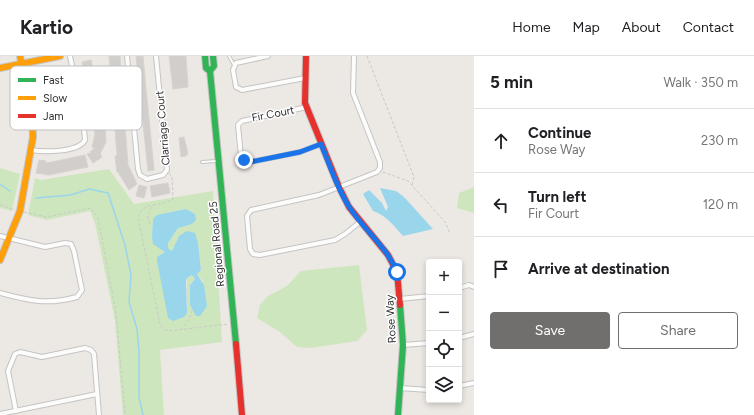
<!DOCTYPE html>
<meta charset="utf-8">
<style>
body{margin:0;font-family:Figtree,sans-serif;background:#f2f2f2;color:#202124}
.controls{position:absolute;right:12px;bottom:12px;display:grid;overflow:hidden;border-radius:4px;box-shadow:0 2px 6px #0003}
.controls button{width:36px;height:36px;display:grid;place-items:center;padding:0;border:0;border-bottom:1px solid #e0e0e0;background:#fff;color:#202124;font:20px sans-serif}
.stop{position:absolute;width:12px;height:12px;margin:-9px;border:3px solid #1a73e8;border-radius:50%;background:#fff}
.stop.end{background:#1a73e8;border-color:#fff;box-shadow:0 1px 4px #0008}
.list{margin:0;padding:0;list-style:none}
h2{display:flex;justify-content:space-between;align-items:center;height:52px;margin:0;padding:0 16px;font-size:17px}
h2 small{font-size:13px;font-weight:400;color:#757577}
.list li{display:grid;grid-template-columns:26px 1fr auto;gap:12px;align-items:center;box-sizing:border-box;height:64px;padding:0 16px;border-top:1px solid #e0e0e0}
.list b{display:block;font-size:15px;white-space:nowrap}
.list p{margin:0;font-size:13px;white-space:nowrap;color:#757577}
.list em{font-size:13px;font-style:normal;color:#757577}
.actions{display:flex;gap:8px;padding:12px 16px}
.actions a{flex:1;padding:9px 0;border:1px solid #706f6e;border-radius:4px;text-align:center;font-size:14px;color:#706f6e}
.actions .main{background:#706f6e;color:#fff}
.icon{flex:none;width:22px;height:22px;fill:none;stroke:currentColor;stroke-width:2;stroke-linecap:round;stroke-linejoin:round}
.map{position:relative;flex:none;width:474px;height:359px;overflow:hidden}
header{display:flex;align-items:center;gap:24px;box-sizing:border-box;height:56px;padding:0 20px;background:#fff;border-bottom:1px solid #e0e0e0}
header strong{font-size:19px}
nav{display:flex;gap:22px;margin-inline-start:auto;font-size:14px}
main{display:flex}
aside{flex:1;background:#fff}
.map>svg:first-child{display:block}
.green{fill:#cee6be;fill-rule:evenodd}
.water{fill:#99d6ec}
.lines{fill:none;stroke-linecap:round;stroke-linejoin:round}
.stream{stroke:#99d6ec;stroke-width:1.5}
.building{fill:#d1cecb;stroke:#d7d4d0}
.lane-casing{stroke:#c5c4c5;stroke-width:4}
.street-casing{stroke:#c5c4c5;stroke-width:6}
.fast-casing{stroke:#c5c4c5;stroke-width:8}
.slow-casing{stroke:#c5c4c5;stroke-width:8}
.jam-casing{stroke:#c5c4c5;stroke-width:8}
.path{stroke:#c9c9c8;stroke-width:1;stroke-dasharray:3 2;stroke-linecap:butt}
.lane{stroke:#fcfcfb;stroke-width:2}
.street{stroke:#fcfcfb;stroke-width:4}
.fast{stroke:#30b455;stroke-width:6}
.slow{stroke:#ff9f0a;stroke-width:6}
.jam{stroke:#e5322d;stroke-width:6}
.route{stroke:#1a73e8;stroke-width:5}
.labels{text-anchor:middle;dominant-baseline:central;stroke-width:3;stroke-linejoin:round;paint-order:stroke}
.street-label{font-size:11px;fill:#2e2e2e;stroke:#fff}
.key{fill:#fff;stroke:#c0c0c0;stroke-width:1}
.key-label{font-size:11px;fill:#2e2e2e}
</style>
<header>
<strong>Kartio</strong>
<nav><a>Home</a><a>Map</a><a>About</a><a>Contact</a></nav>
</header>
<main>
<div class="map">
<svg width="474" height="359" viewBox="0 0 474 359">
<rect width="100%" height="100%" fill="#ece8e4"/>
<g class="green">
<path d="M0 112 20 118 12 155 0 152Z"/>
<path d="M109 113 134 148 213 135 222 286 160 294 164 359H123L115 265 95 167 90 155 47 164 28 159 35 122 41 124ZM153 163 178 172 168 187V192L172 195 179 180 198 187 201 214 197 218 203 225 193 253 190 249V229L195 223 193 219 187 222V257L161 198 165 196 152 180Z"/>
<path d="M474 131V157L457 152 459 137Z"/>
<path d="M359 209 367 274 357 285 310 292 297 291 280 276 257 262 260 249 268 240 287 230 301 215Z"/>
</g>
<g class="water">
<path d="M380 132 396 135 404 141 433 173 403 180C394 170 386 159 373 155L363 138 369 134 382 147 386 155 388 151Z"/>
<path d="M186 153 195 158 196 164 192 168 178 172 168 187V192L172 195 179 180 187 175 195 177 198 187 201 214 197 218 204 229 207 250 200 260H196L190 249V229L195 223 192 219 187 222 186 225 187 257 184 261 173 265 168 262 157 205V201L165 196 153 188 152 180 153 163 157 159Z"/>
</g>
<g class="lines">
<g class="stream">
<path d="M0 128 10 135"/>
<path d="M36 142 71 139 89 133 108 137 125 189 131 219 129 246 137 273 139 296V341L143 359"/>
</g>
</g>
<g class="building">
<path d="M109 0H120L128 109 137 128 129 134 118 116H117L116 109 115 100 117 99Z"/>
<path d="M136 0H143L145 22 154 114 148 115Z"/>
<path d="M169 0H186L188 31 173 33Z"/>
<path d="M91 4 105 66 106 86 100 98 102 101 93 107 87 98 91 97 90 96 95 92 92 91 95 78 82 6Z"/>
<path d="M184 81 188 98 186 100 181 101 179 82Z"/>
<path d="M85 99 88 111 49 119 36 117 39 104 46 105 45 107 52 106Z"/>
<path d="M168 127 170 137 152 141 150 130Z"/>
<path d="M139 129 147 131 144 142 136 140Z"/>
</g>
<g class="lines">
<defs>
<g id="lane">
<path d="M229 0 234 9"/>
<path d="M202 106 216 105"/>
</g>
<g id="street">
<path d="M127 0 138 113 140 119 147 123 163 119 167 114 156 0"/>
<path d="M268 0 236 7 233 14 236 31 242 34 305 22"/>
<path d="M354 0 353 37 380 106V112L377 116 319 139 251 154 247 160 250 193 253 198 260 199 335 184 345 178 360 166"/>
<path d="M307 51 242 65 238 69 241 101 244 104 250 106 300 96 321 88"/>
<path d="M31 94C43 96 78 97 85 84L83 63 70 0"/>
<path d="M0 180 45 191 65 187 71 188 74 195 82 234 77 241C48 249 29 245 0 237"/>
<path d="M459 232 469 229 474 231"/>
<path d="M400 243 429 240"/>
<path d="M459 282 474 278"/>
<path d="M403 289 429 287"/>
<path d="M459 330 474 327"/>
<path d="M400 332 429 334"/>
<path d="M16 355 8 315 15 298 20 296 42 301 85 292 91 294 94 298 99 359"/>
<path d="M0 358 97 338"/>
</g>
<g id="fast">
<path d="M205 0 206 12 210 15 236 288"/>
<path d="M210 15 214 10 213 0"/>
<path d="M398 359 403 289 400 249"/>
</g>
<g id="slow">
<path d="M0 12 60 0"/>
<path d="M0 204 20 155 33 81 32 57 20 0"/>
</g>
<g id="jam">
<path d="M306 0 305 47 339 131 349 151 388 199 397 216 400 249"/>
<path d="M236 288 242 359"/>
</g>
</defs>
<use href="#lane" class="lane-casing"/>
<use href="#street" class="street-casing"/>
<use href="#fast" class="fast-casing"/>
<use href="#slow" class="slow-casing"/>
<use href="#jam" class="jam-casing"/>
<g class="path">
<path d="M367 0 414 121 412 130"/>
<path d="M383 116 408 125 445 166 450 177"/>
<path d="M169 117 172 122 173 143C161 151 142 145 138 161L160 268 163 273 169 275 228 268"/>
<path d="M0 149 15 154"/>
<path d="M24 156 47 161 91 152 98 162 116 257 125 359"/>
<path d="M150 168C146 161 149 156 153 149"/>
<path d="M181 274 190 262 192 254"/>
</g>
<use href="#lane" class="lane"/>
<use href="#street" class="street"/>
<use href="#fast" class="fast"/>
<use href="#slow" class="slow"/>
<use href="#jam" class="jam"/>
</g>
<g class="lines">
<path class="route" d="M244 104 250 106 300 96 321 88C330 109 337 133 350 152 364 174 387 191 397 216"/>
</g>
<g class="labels">
<g class="street-label">
<text transform="translate(273 58) rotate(-11)">Fir Court</text>
<text transform="translate(163 72) rotate(-95)">Clarriage Court</text>
<text transform="translate(217 188) rotate(-95)">Regional Road 25</text>
<text transform="translate(391 263) rotate(-93)">Rose Way</text>
</g>
</g>
<rect x="10" y="10" width="132" height="64" rx="6" class="key"/>
<rect x="18" y="22" width="18" height="4" fill="#30b455"/>
<rect x="18" y="40" width="18" height="4" fill="#ff9f0a"/>
<rect x="18" y="58" width="18" height="4" fill="#e5322d"/>
<g class="key-label">
<text x="43" y="28">Fast</text>
<text x="43" y="46">Slow</text>
<text x="43" y="64">Jam</text>
</g>
</svg>
<div class="controls">
<button>+</button>
<button>−</button>
<button><svg class="icon" aria-label="locate" viewBox="0 0 24 24"><circle cx="12" cy="12" r="6"/><path d="M12 2v4M12 18v4M2 12h4M18 12h4"/></svg></button>
<button><svg class="icon" aria-label="layers" viewBox="0 0 24 24"><path d="M12 4l9 5-9 5-9-5zM3 14l9 5 9-5"/></svg></button>
</div>
<div class="stop" style="left:397px;top:216px"></div>
<div class="stop end" style="left:244px;top:104px"></div>
</div>
<aside>
<h2>5 min<small>Walk · 350 m</small></h2>
<ul class="list">
<li><svg class="icon" aria-label="ahead" viewBox="0 0 24 24"><path d="M12 20V5M6 11l6-6 6 6"/></svg><div><b>Continue</b><p>Rose Way</p></div><em>230 m</em></li>
<li><svg class="icon" aria-label="left" viewBox="0 0 24 24"><path d="M17 20v-9H6M10 6l-5 5 5 5"/></svg><div><b>Turn left</b><p>Fir Court</p></div><em>120 m</em></li>
<li><svg class="icon" aria-label="arrive" viewBox="0 0 24 24"><path d="M6 21V4h12l-3 4 3 4H6"/></svg><div><b>Arrive at destination</b></div></li>
</ul>
<div class="actions"><a class="main">Save</a><a>Share</a></div>
</aside>
</main>
